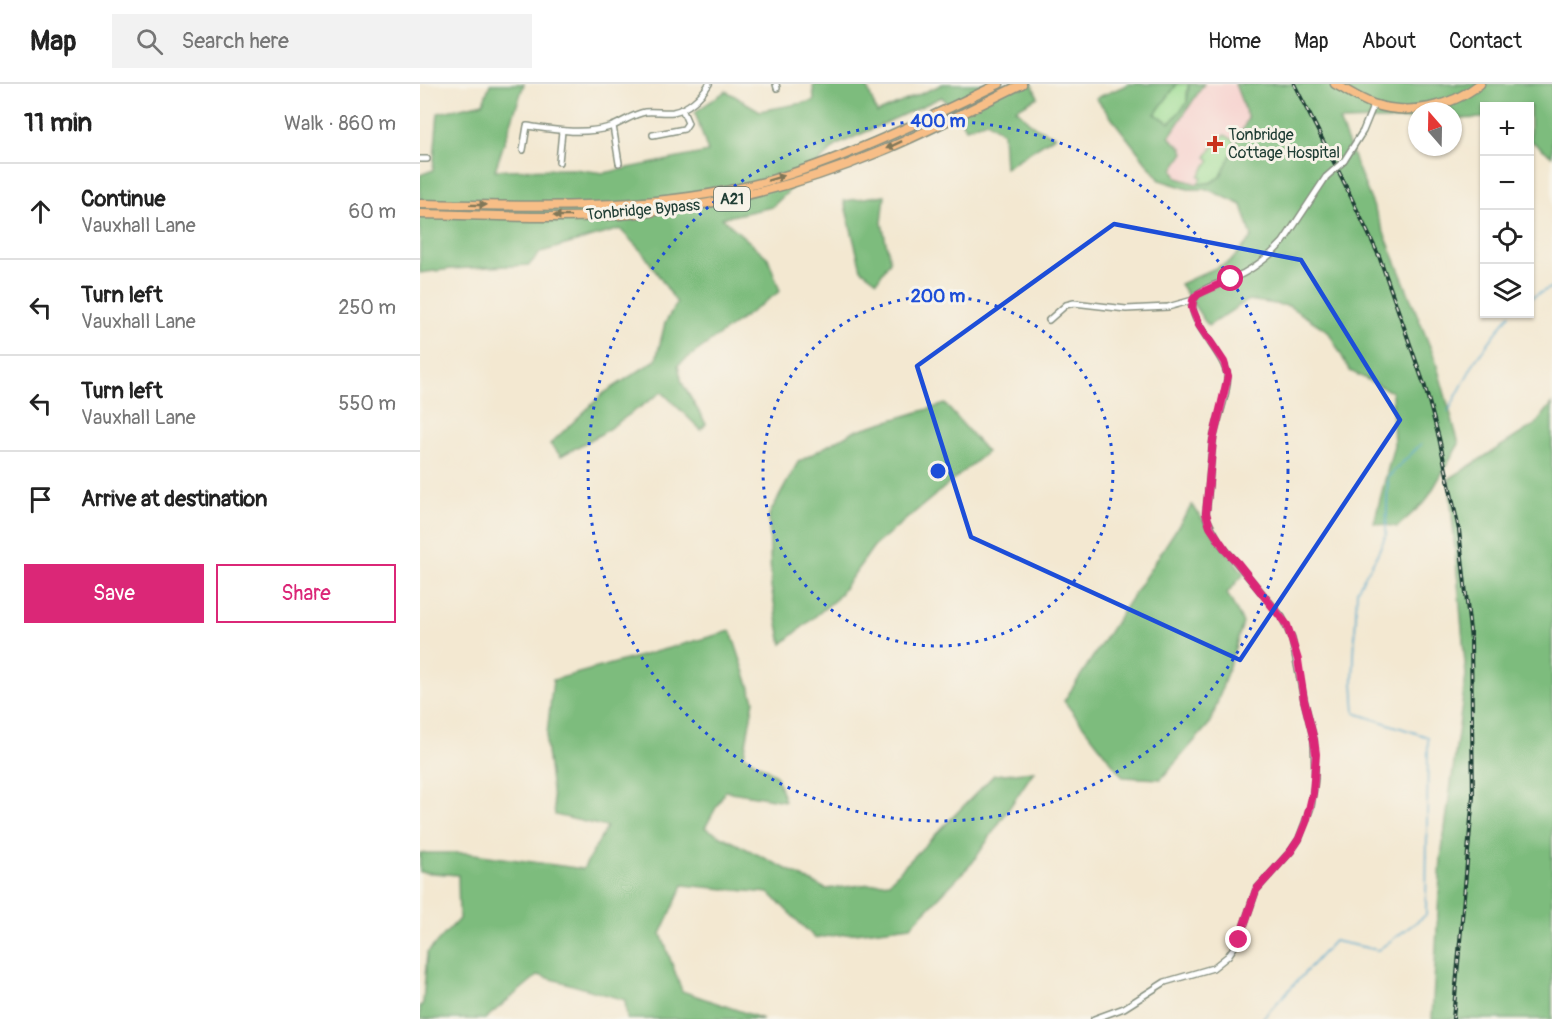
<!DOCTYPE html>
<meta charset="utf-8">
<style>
body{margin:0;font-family:Pangolin,sans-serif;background:#f2f2f2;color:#222}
.controls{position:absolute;right:18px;top:18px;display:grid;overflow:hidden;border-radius:0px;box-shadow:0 2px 4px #0004}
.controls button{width:54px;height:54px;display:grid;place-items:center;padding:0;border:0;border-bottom:2px solid #e0e0e0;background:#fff;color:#222;font:30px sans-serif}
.compass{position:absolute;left:988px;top:18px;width:54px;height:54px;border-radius:50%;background:#fff;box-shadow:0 2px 4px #0004;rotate:340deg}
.stop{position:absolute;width:18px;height:18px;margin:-14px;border:4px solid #db2777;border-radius:50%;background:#fff}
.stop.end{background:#db2777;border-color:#fff;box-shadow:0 2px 6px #0008}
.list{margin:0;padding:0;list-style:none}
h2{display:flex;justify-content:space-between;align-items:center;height:78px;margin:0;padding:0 24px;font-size:26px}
h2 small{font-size:20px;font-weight:400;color:#767676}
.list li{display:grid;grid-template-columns:39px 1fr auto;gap:18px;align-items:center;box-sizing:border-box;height:96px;padding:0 24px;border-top:2px solid #e0e0e0}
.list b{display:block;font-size:22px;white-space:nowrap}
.list p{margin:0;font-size:20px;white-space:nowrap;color:#767676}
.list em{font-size:20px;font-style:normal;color:#767676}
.actions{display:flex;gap:12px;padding:18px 24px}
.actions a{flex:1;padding:14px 0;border:2px solid #db2777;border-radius:0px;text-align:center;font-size:21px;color:#db2777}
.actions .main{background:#db2777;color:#fff}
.icon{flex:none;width:33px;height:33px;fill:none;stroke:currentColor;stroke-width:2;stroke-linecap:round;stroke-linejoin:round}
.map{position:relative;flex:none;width:1132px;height:935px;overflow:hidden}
header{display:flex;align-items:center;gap:36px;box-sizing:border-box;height:84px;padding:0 30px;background:#fff;border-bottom:2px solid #e0e0e0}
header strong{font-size:28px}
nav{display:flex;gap:33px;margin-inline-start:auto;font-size:21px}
.search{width:420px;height:54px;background:#f2f2f2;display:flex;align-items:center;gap:15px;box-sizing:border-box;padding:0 21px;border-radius:0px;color:#767676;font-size:22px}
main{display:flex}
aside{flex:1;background:#fff}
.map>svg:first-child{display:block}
.built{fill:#f7d0cd}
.green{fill:#9cdd93;stroke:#5e8d64;stroke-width:1.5}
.forest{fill:#7dbc7d;stroke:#4e7c58;stroke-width:1.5}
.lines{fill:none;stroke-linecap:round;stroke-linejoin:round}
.stream{stroke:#4fa5cc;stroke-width:1.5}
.minor-casing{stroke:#899282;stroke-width:8}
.trunk-casing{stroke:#899282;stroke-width:11}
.minor{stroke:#fff;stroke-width:5}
.trunk{stroke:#f7be87;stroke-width:8}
.rail-casing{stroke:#1f3d34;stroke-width:4}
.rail{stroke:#f7f3e8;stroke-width:1.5;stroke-dasharray:4.5;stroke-linecap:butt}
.minor-bridge-casing{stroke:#899282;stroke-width:8;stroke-linecap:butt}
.minor-bridge{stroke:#fff;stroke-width:5}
.oneway{fill:#807759}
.route{stroke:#db2777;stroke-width:8}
.marked{fill:none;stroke:#1d4ed8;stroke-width:4.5;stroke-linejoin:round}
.ring{fill:none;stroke:#1d4ed8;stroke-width:3;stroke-dasharray:3 6}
.poi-dot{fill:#c8321e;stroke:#f7f3e8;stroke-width:2}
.labels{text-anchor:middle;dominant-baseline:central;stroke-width:6;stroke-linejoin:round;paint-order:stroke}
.shield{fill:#f7f3e8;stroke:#60746a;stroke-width:1.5}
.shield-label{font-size:15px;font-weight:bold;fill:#1f3d34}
.poi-label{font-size:16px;fill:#1f3d34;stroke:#f7f3e8;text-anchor:start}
.street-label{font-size:16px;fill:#1f3d34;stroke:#f7f3e8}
.centre{fill:#1d4ed8;stroke:#f7f3e8;stroke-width:3}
.ring-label{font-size:18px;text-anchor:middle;font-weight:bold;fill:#1d4ed8;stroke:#f7f3e8;stroke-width:6;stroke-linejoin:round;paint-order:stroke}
</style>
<header>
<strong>Map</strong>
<div class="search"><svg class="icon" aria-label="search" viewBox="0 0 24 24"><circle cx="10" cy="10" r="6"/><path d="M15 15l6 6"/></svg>Search here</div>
<nav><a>Home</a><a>Map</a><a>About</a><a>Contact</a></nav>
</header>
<main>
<aside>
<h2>11 min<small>Walk · 860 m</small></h2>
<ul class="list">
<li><svg class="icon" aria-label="ahead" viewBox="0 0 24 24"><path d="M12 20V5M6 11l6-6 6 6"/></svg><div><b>Continue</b><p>Vauxhall Lane</p></div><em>60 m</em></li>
<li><svg class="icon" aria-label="left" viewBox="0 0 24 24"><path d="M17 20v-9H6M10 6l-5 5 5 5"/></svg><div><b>Turn left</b><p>Vauxhall Lane</p></div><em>250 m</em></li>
<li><svg class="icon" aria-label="left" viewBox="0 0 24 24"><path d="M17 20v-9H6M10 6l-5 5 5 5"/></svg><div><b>Turn left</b><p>Vauxhall Lane</p></div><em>550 m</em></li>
<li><svg class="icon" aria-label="arrive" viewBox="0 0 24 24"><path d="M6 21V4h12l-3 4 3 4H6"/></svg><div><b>Arrive at destination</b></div></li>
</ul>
<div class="actions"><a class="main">Save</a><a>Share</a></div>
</aside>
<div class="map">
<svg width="1132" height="935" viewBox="0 0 1132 935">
<rect width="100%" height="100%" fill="#f7f3e8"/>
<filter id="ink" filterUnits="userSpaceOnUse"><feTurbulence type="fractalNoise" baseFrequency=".0167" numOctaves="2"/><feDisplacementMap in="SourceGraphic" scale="12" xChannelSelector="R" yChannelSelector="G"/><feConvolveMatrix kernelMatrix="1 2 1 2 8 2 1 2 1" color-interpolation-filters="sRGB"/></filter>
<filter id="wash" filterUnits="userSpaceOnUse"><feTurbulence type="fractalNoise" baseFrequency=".008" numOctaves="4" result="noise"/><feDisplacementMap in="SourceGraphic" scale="24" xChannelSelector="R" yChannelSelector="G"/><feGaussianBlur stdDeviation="1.35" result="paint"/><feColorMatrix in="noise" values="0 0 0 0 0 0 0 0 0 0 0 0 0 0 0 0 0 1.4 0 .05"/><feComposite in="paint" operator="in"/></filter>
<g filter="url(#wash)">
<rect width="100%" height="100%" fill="#f3e8d1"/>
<path class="built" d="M732 0H827L850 51 795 105 749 95Z"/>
<g class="green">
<path d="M757 0H769L767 6V19L750 39 735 30Z"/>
<path d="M805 51 815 57C812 71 807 93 791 98 787 100 781 99 777 100L782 94 779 92 790 76 786 73 800 53Z"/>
</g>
<g class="forest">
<path d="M70 0H104L75 86 154 85 184 89 288 68 275 28 306 7 340 27 394 17 393 0H446L457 29 523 0H612L618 13 596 25 615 43 635 52 585 84 583 49 567 37 546 44 522 13 417 61 352 123 302 134 348 174 360 207 258 281 262 299 286 340 281 346 242 308 181 350 141 372 130 360 184 309 236 276 245 239 257 219 224 170 200 145 121 168 109 181 31 185 0 189V91L13 86 18 29 63 19Z"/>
<path d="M709 0H757L735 30 750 39 767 19 769 0H784L749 53 762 64 764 69 753 85 757 94 777 100 791 99 801 92 828 34 815 0H1132V72L1110 56V22H1064V34L1033 35V27H997V35L919 37 1015 275 1039 360 1006 417 977 443 954 439 974 361 972 308 930 287 908 247 869 222 828 216 788 242 760 200 811 177 832 153 822 121 787 105H768L740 96 676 14Z"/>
<path d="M465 111 462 139 470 177 457 197 441 185 424 117Z"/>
<path d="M525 320 567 368 454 462 417 514 362 560 351 503 349 431 378 378 434 347Z"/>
<path d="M1132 320V935H1012L1021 774 1046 591 1029 395 1116 340Z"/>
<path d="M772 421 824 490 807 509 823 539 791 638 741 695 703 693 644 617Z"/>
<path d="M311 547 334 616 324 671 356 691 365 717 305 707 285 744 406 805 469 798 574 691 614 687 553 778 491 842 395 854 349 809 263 801 241 850 262 907 343 935H207L205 916 118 891 65 935H0V923L3 919 7 869 39 835 38 791 0 788V769H47L163 785 187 743 135 731 126 659 133 596Z"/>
</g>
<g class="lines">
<g class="stream">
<path d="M1110 214 1132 203"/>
<path d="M1028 328 1055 277 1090 230"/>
<path d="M842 935 914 857 958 866 1006 831 1008 653 935 629 933 597 937 506 956 473 966 451 968 393 1001 360"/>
</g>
</g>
</g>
<g filter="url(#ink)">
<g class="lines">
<defs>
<g id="minor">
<path d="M356 0 357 4"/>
<path d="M193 42 199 79"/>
<path d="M233 51 264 45 268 39 262 25"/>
<path d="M103 66 107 42C135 46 163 51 190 43 202 39 213 30 225 28 234 27 244 29 253 28 268 25 281 13 289 0"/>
<path d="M0 75H7"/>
<path d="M924 77 943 47 954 20"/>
<path d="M139 78 142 47"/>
<path d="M629 236 646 221 654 219 706 225 748 223 773 216"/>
<path d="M674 935 704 924 745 898 793 884 808 872 819 856 836 806 871 767 879 755 891 723 895 695 894 656 884 616 872 555 862 533 800 459 787 435 786 429C789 405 790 380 793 356 796 338 810 305 807 290 804 268 762 233 775 213 783 202 811 196 824 189 838 181 852 170 863 158L906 93"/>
</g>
<g id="trunk">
<path d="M915 0C928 7 939 15 953 20 989 32 1031 23 1060 0"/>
<path d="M0 120C115 122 231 128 344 98 426 75 502 37 579 0"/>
<path d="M0 130C74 131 149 137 222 129 304 120 383 100 459 68 508 48 555 23 602 0"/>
</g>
</defs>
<use href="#minor" class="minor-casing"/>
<use href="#trunk" class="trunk-casing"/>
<use href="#minor" class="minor"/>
<use href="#trunk" class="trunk"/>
<defs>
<path id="rail" d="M874 0 921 92 959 172 1005 303 1019 354 1039 446 1051 556 1053 712 1033 935"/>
</defs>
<use href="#rail" class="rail-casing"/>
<use href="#rail" class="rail"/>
<defs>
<path id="minor-bridge" d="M906 93 924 77"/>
</defs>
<use href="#minor-bridge" class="minor-bridge-casing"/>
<use href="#minor-bridge" class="minor-bridge"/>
</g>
<defs><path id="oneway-solid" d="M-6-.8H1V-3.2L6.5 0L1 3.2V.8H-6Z" transform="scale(1.5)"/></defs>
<g class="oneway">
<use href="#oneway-solid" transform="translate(474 61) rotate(155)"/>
<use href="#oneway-solid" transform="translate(356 94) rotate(-17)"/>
<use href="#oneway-solid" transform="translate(58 121) rotate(1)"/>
<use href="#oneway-solid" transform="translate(142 132) rotate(-179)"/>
</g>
</g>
<g class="lines" filter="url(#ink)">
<path class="route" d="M811 195 778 210 773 216 772 224 779 241 804 278 808 292 793 356 786 429 790 443 807 468 817 478 867 541 878 576 884 616 894 656 896 670 893 709 886 738 879 755 871 767 836 806 819 856"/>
</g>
<path class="marked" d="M694 140 881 176 980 336 820 576 551 453 497 282Z"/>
<g class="ring">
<circle cx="518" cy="387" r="175"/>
<circle cx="518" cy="387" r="350"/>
</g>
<path class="poi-dot" d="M792 51h6v6h6v6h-6v6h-6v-6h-6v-6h6z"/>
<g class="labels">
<rect class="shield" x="294" y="103" width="36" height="24" rx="4.5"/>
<g class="shield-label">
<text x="312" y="115">A21</text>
</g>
<g class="poi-label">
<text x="808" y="51">Tonbridge<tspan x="808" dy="18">Cottage Hospital</tspan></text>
</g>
<g class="street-label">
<text transform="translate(223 126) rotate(-5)">Tonbridge Bypass</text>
</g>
</g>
<circle cx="518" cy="387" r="9" class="centre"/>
<g class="ring-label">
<text x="518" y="43">400 m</text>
<text x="518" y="218">200 m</text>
</g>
</svg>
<div class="controls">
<button>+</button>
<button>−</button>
<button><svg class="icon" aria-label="locate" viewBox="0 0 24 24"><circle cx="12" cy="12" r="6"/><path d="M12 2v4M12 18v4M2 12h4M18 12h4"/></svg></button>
<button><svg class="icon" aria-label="layers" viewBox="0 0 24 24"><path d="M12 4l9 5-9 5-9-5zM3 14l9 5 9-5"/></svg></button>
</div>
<svg class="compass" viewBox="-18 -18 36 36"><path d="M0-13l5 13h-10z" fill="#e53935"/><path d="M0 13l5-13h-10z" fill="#767676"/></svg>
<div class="stop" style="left:811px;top:195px"></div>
<div class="stop end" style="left:819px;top:856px"></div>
</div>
</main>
